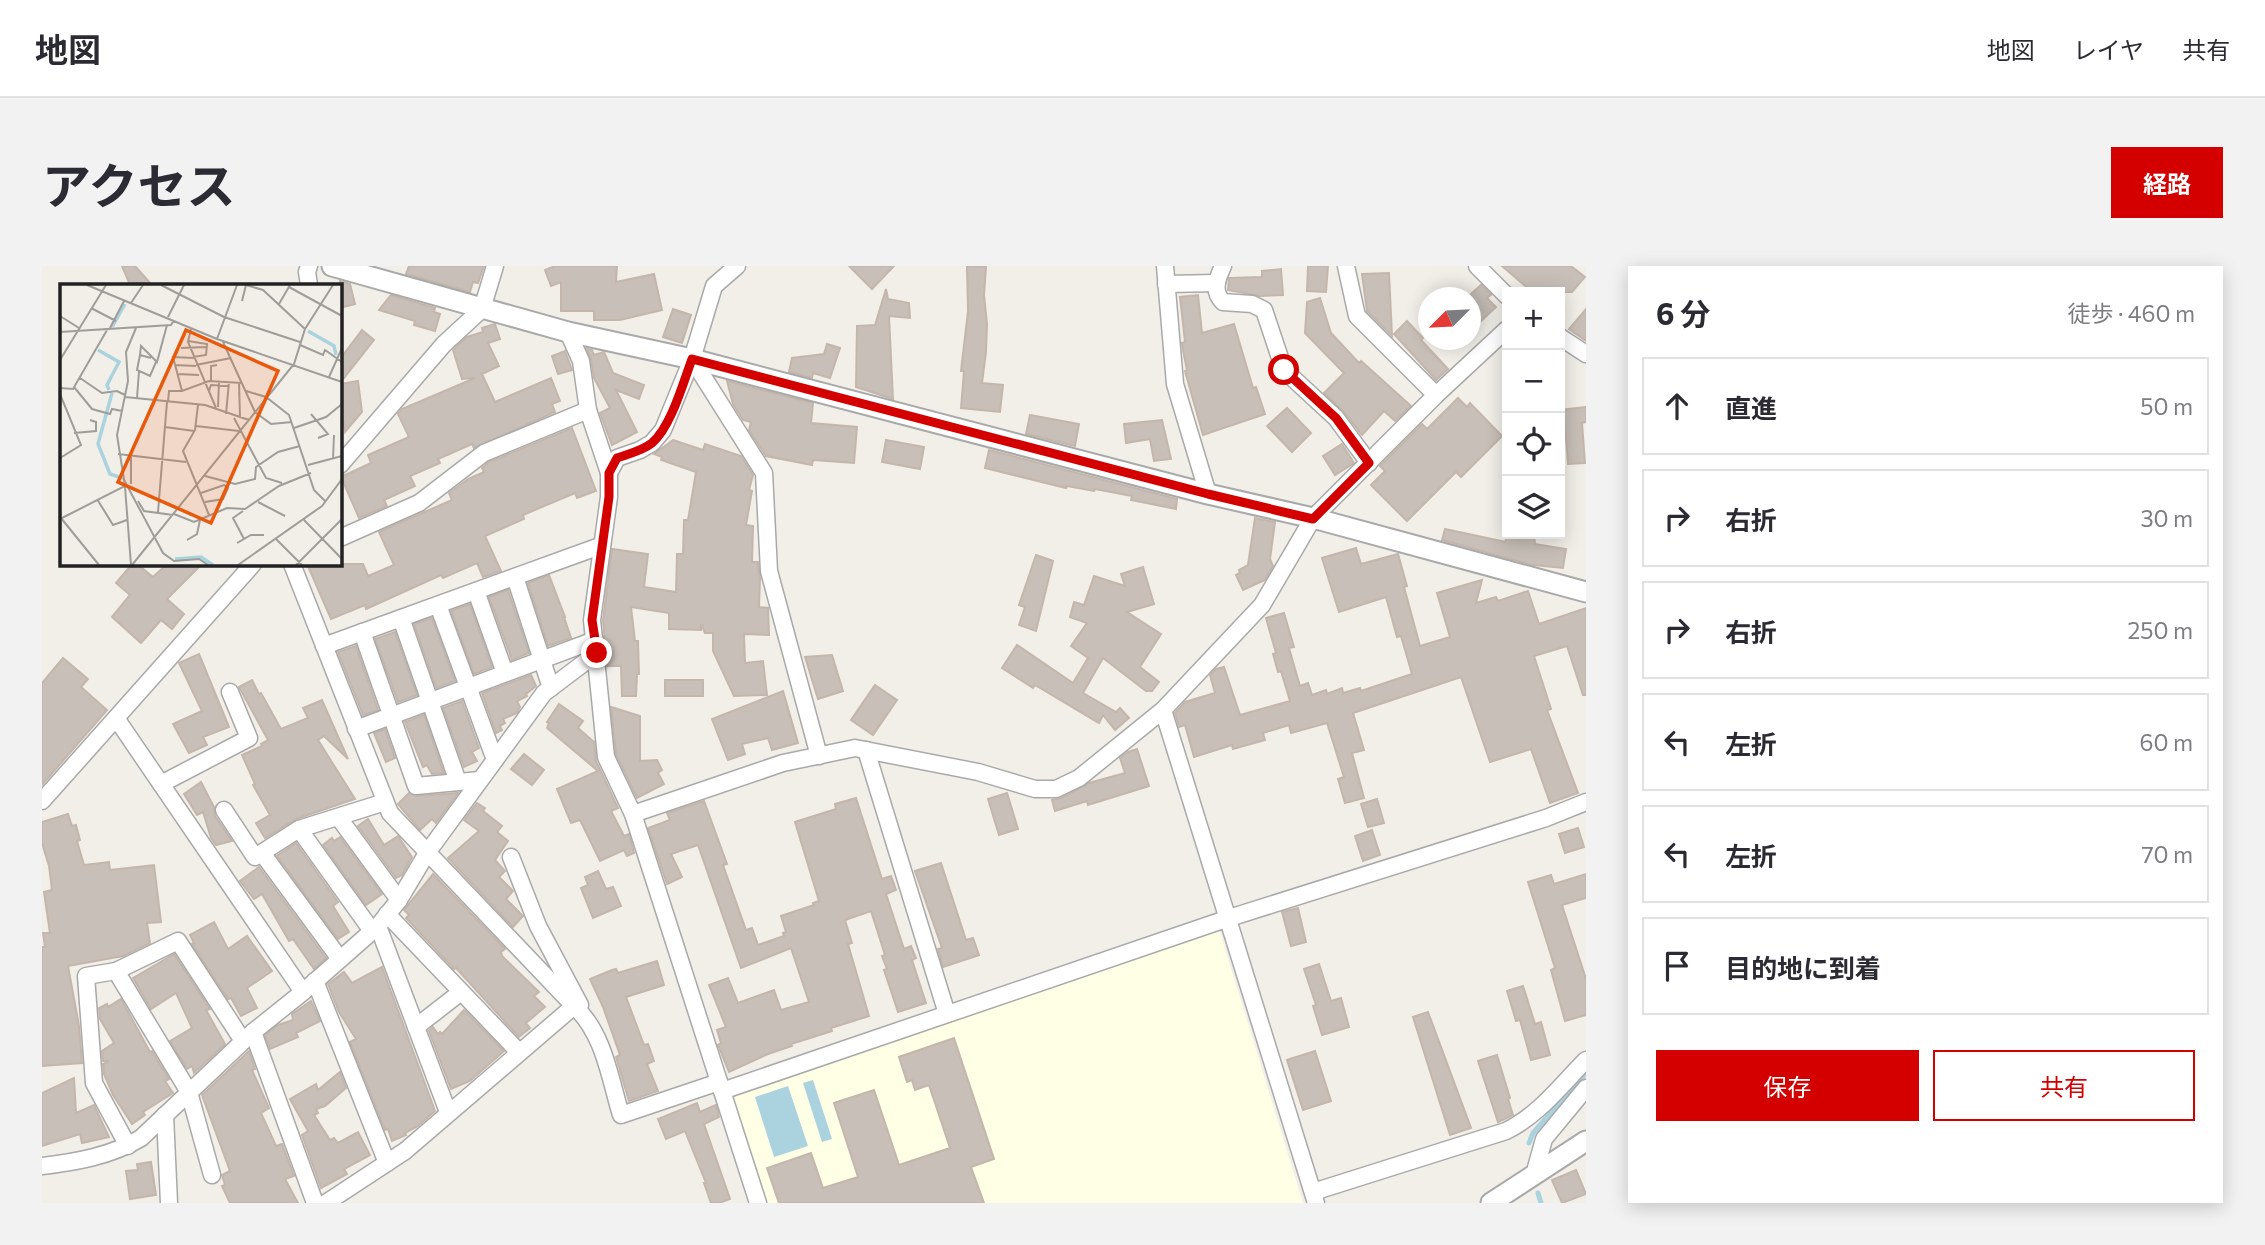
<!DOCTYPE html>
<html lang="ja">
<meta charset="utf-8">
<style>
body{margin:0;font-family:Commissioner,"Noto Sans JP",sans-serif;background:#f2f2f3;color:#2b2b33}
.controls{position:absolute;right:21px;top:21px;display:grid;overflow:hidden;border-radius:0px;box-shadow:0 4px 18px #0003}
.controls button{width:63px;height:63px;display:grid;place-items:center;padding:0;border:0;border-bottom:2px solid #e1e1e2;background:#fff;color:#2b2b33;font:35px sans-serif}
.compass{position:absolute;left:1376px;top:21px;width:63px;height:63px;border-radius:50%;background:#fff;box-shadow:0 4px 18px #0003;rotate:246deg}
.stop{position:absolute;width:21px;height:21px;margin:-16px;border:5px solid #d40000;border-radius:50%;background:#fff}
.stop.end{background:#d40000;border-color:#fff;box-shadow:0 2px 7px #0008}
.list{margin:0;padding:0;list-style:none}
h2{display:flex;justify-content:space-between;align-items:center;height:91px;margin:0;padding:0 28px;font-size:30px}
h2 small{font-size:23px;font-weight:400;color:#7c7c81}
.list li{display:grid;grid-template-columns:46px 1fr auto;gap:21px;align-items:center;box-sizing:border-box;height:98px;margin:0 14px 14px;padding:0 14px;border:2px solid #e1e1e2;border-radius:0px}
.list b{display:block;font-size:26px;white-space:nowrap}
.list em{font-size:23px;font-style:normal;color:#7c7c81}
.actions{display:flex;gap:14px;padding:21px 28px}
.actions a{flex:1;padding:16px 0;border:2px solid #d40000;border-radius:0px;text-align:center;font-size:24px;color:#d40000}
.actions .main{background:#d40000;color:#fff}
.icon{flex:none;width:38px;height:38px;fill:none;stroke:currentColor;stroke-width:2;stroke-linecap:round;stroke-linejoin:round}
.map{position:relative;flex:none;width:1544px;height:937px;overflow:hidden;border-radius:0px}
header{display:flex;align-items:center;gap:42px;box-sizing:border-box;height:98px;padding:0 35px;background:#fff;border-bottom:2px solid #e1e1e2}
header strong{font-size:33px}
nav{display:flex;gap:38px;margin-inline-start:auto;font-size:24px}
.intro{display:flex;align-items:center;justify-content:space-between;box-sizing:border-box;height:168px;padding:0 42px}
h1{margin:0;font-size:49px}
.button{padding:18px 32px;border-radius:0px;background:#d40000;color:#fff;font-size:24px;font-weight:700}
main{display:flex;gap:42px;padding:0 42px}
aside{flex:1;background:#fff;border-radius:0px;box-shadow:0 4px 18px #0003}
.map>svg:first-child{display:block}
.education{fill:#ffffe5}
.water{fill:#aad3df}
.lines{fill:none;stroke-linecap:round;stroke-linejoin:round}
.stream{stroke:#aad3df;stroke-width:5}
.building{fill:#c7bfb8;stroke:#c4b6ab;stroke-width:2}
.minor-casing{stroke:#a9a9a9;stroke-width:19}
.tertiary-casing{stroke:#a9a9a9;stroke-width:23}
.minor{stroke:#fff;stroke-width:16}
.tertiary{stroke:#fff;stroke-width:19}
.route{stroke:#d40000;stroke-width:9}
.inset-river{fill:none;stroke:#aad3df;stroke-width:3.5}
.inset-road{fill:none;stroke:#9f9d99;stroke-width:2}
.view{fill:#e8590c;fill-opacity:0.15;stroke:#e8590c;stroke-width:3.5}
.inset-edge{fill:none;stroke:#222;stroke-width:3.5}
</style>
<header>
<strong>地図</strong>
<nav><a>地図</a><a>レイヤ</a><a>共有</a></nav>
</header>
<div class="intro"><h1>アクセス</h1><a class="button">経路</a></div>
<main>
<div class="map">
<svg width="1544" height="937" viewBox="0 0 1544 937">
<rect width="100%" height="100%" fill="#f2efe9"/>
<path class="education" d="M1176 660 1261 937H720L684 827Z"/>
<g class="water">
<path d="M771 814 790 873 780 876 761 817Z"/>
<path d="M746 820 766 880 732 891 713 831Z"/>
</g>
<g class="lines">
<g class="stream">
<path d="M1487 877 1491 867 1544 807"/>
<path d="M1496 927 1499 937"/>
</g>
</g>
<g class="building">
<path d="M80 0H93L110 19H88Z"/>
<path d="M367 0H442L436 17 431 16 428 26 364 8Z"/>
<path d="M513 0H575L574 16 612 8 620 44 578 54H552V45H519V16L509 20 503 4Z"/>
<path d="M807 0H852L830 23Z"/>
<path d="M925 0 944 1 942 29 945 58 944 86 940 117 961 119 958 146 919 142 922 105H919L926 45Z"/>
<path d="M1266 0H1286L1284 26 1265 25Z"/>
<path d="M1460 0H1529L1543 11 1530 26H1490Z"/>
<path d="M1239 3 1241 29 1218 30 1186 24 1187 12 1220 11V5Z"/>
<path d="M1347 7 1350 70 1325 45 1320 8Z"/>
<path d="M298 15 308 18 313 38 298 42Z"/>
<path d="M1439 19 1449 29 1445 32 1454 41 1439 55 1429 43V28Z"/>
<path d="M844 23 846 33 867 37 868 52 847 50 851 133 814 121 815 60 833 59Z"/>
<path d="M349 29 393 42 392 46 398 48 393 65 372 59 373 55 337 44Z"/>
<path d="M1156 29 1160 67 1192 58 1211 122 1214 121 1223 148 1161 169 1143 105 1145 104 1141 84 1140 77 1143 76 1138 31Z"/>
<path d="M1278 32 1289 67 1317 97 1319 95 1369 140 1353 155 1342 145 1320 169 1302 146 1282 127 1302 107 1263 67 1265 36Z"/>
<path d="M631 43 649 49 640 77 621 71Z"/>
<path d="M1544 43V75L1527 63Z"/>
<path d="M1365 55 1381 72 1379 74 1406 103 1394 114 1352 68Z"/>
<path d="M453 58 458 73 446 77 457 100 440 108 453 136 509 112 518 135 510 138 513 146 432 182 430 178 396 193 398 197 368 210 373 220 342 234 345 240 317 252 299 211 329 197 326 189 367 171 356 148 360 143 433 112 420 113 411 84 425 71 441 66 440 62Z"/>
<path d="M320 64 332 74 298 117V93Z"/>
<path d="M785 78 798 82 788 112 771 107 770 112 747 106 750 92 782 88Z"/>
<path d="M545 83 550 84 552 89 562 86 571 107 602 119 597 133 574 124 595 166 570 179 558 147 568 142 552 112 549 93Z"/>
<path d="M523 85 530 104 516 108 510 90Z"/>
<path d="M316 115 320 146 303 166 298 136V118Z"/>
<path d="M685 115 771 137 769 157 815 161 812 197 771 194 770 199 724 190 707 164 709 156 701 154 691 138Z"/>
<path d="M1416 132 1425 141 1428 137 1460 170 1419 211 1414 206 1365 255 1329 219 1343 205 1338 200 1380 158 1385 163Z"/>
<path d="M1544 141V156L1540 157 1543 197 1526 198 1523 159H1518V144Z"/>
<path d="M1245 142 1269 167 1250 186 1225 160Z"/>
<path d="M988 149 1037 158 1033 180 984 168Z"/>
<path d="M1120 154 1129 193 1112 195 1108 173 1084 177 1082 158Z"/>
<path d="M530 162 554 225 535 232 533 227 481 249 482 253 443 270 459 305 441 311 435 297 401 312 399 309 324 343 323 339 289 353 265 298H321L326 310 352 299 337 266 410 234 407 227 426 213 442 206 440 202 447 196Z"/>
<path d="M631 174 661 184 663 178 699 190 711 209 707 224 710 225 704 259 711 260 710 296H716L718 313 717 341 726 342 727 369 702 368 703 397 721 395 725 429 692 430 671 385V367H663L659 358V364L627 363V347L589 341 593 375H596L597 408H595L594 430H580L579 400H565L561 354 570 283 606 288 602 321 634 326 635 288H641L642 254H646L654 206 619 194 620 191 612 188Z"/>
<path d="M844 174 882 181 878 203 840 196Z"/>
<path d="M1300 178 1312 197 1293 209 1281 190Z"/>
<path d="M947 184 1135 233 1134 243 1089 234 1090 230 1053 223 1052 225 1025 220 1024 222 943 202Z"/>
<path d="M1213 252 1233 256 1228 293 1231 300 1223 314 1201 324 1194 309 1198 307 1197 304 1206 299Z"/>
<path d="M1403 263 1464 276 1463 268H1492L1493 278 1524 283 1521 302 1491 299 1400 274Z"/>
<path d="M1314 282 1319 298 1356 288 1365 320 1362 321 1378 380 1408 371 1395 327 1440 314 1434 337 1454 331 1456 335 1486 325 1497 358 1544 342V429H1541L1525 380 1492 390 1509 443 1505 444 1536 527 1508 537 1489 483 1448 496 1419 411 1311 447 1322 484 1310 487 1322 532 1303 537 1296 513 1302 511 1285 457 1249 467 1247 459 1221 467 1223 474 1191 483 1190 479 1152 491 1143 459 1137 461 1133 447 1143 436 1173 427 1168 409 1174 403 1182 401 1198 449 1248 435 1239 405 1236 406 1231 388 1234 387 1224 352 1242 347 1252 381 1247 382 1258 420 1266 417 1270 429 1284 424 1285 428 1300 422 1301 427 1318 422 1319 425 1370 408 1359 370 1355 371 1344 331 1297 346 1280 292Z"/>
<path d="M994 289 1011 295 994 365 977 359 983 341 977 339Z"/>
<path d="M90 298H95L111 311 125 298H160L125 333 142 348 130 363 119 354 99 377 70 351 88 329 74 317Z"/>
<path d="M1101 301 1112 338 1085 346 1119 368 1098 401 1117 416 1110 425H1104L1061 392 1041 427 1074 446 1078 442 1087 452 1073 464 1061 449 1057 457 993 419 991 422 960 402 975 379 1031 417 1046 392 1029 380 1045 357 1028 351 1032 336 1042 339 1052 310 1083 320 1079 308Z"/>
<path d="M507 309 523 351H522L529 372 506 380 486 317Z"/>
<path d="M466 324 487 387 470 394 447 331Z"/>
<path d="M428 338 450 401 432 408 409 345Z"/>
<path d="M390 352 413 415 394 422 372 358Z"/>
<path d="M353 366 375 429 356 436 333 373Z"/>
<path d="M314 380 336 444 321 449 296 386Z"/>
<path d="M157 388 187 461 161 471 165 479 147 487 131 458 160 445 137 397Z"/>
<path d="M790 389 801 425 776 433 763 391Z"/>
<path d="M21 392 46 413 39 421 65 444 0 519V417Z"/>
<path d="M489 409 494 420 484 428 485 430 475 435 478 441 475 447 461 453 463 457 458 460 460 464 454 467 440 427Z"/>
<path d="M210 414 217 428 219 427 239 463 266 452 261 442 280 434 306 493 282 470 276 474 313 533 254 553 223 572 214 557 228 549 211 519 213 518 200 489 220 480 219 478 226 474 197 421Z"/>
<rect x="623" y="414" width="38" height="16"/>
<path d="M833 419 855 434 831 469 809 454Z"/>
<path d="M741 425 756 477 730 484 726 472 700 478 703 488 686 494 670 453Z"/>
<path d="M420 435 437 482 430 486 435 495 422 501 401 442Z"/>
<path d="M517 438 541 455 536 462 552 476 554 495 576 542 569 545 582 570 587 568 592 587 585 590 582 584 558 595 538 554 529 557 515 523 556 505 505 462 507 457 505 456Z"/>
<path d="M569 441 598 450V495L615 494 620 504 616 507 622 518 595 532 574 488Z"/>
<path d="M382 449 402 507 390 508 385 499 381 501 363 456Z"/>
<path d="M343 463 353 492 344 496 332 467Z"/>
<path d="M1095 483 1107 520 1046 539 1045 535 1013 545 1010 534 1019 532 1047 517 1083 507 1078 492 1086 486Z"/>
<path d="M482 488 502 504 490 519 469 503Z"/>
<path d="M159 516 172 541 173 550 190 575 174 579 169 572 161 546 155 549 142 528Z"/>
<path d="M367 527 375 530 416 527 394 557 390 553 378 564 356 538Z"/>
<path d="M965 527 976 563 957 569 946 533Z"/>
<path d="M814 532 840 613 849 610 854 624 844 628 862 683 869 680 874 692 870 694 884 737 856 746 842 704 845 703 840 690 843 689 829 645 803 654 810 677 806 678 827 750 789 762 790 765 749 778 750 780 726 788 687 806 676 779 679 777 675 764 684 761 667 719 686 712 696 737 732 724 739 744 767 736 749 682 699 702 656 579 629 588 640 611 625 618 606 562 628 554 625 547 662 535 685 598 681 599 704 664 710 662 716 679 742 670 741 667 744 666 739 650 772 639 771 637 777 635 753 556 794 543 793 538Z"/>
<path d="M1335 533 1342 557 1326 561 1319 538Z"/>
<path d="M435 537 443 542 441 545 460 560 455 566 466 575 453 594 463 605 457 611 471 625 464 633 481 650 471 661 406 592 437 565 422 554Z"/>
<path d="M26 548 30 560 34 559 38 574 35 575 42 599 67 596 68 604 112 599 119 656 105 657 108 677 81 690 26 700 37 760 40 797 0 800V681H3L1 667H8L2 626 10 624 7 600 0 577V556Z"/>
<path d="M326 553 342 579 356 570 370 591 360 609 354 612 316 560Z"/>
<path d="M1536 562 1542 581 1523 587 1517 568Z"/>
<path d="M1330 564 1338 589 1321 595 1313 570Z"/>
<path d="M298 571 340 628 324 639 281 579 290 572 292 575Z"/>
<path d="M254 577 296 636 291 640 307 666 296 673 235 590Z"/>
<path d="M899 597 924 674 931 672 937 689 901 701 896 683 900 682 873 605Z"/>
<path d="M217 601 284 692 272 703 251 673 247 675 220 628 212 633 198 615Z"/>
<path d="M556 605 564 623 571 621 579 640 551 652 539 622 546 619 543 611Z"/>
<path d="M391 608 463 683 459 686 460 690 497 726 492 730 503 741 484 757 488 762 477 771 414 702 412 703 364 652 367 649 362 644Z"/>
<path d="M1544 608V632L1520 639 1544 713V749L1523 755 1509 704 1513 702 1486 616 1509 609 1512 618Z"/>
<path d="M1256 642 1264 676 1249 680 1240 646Z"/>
<path d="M172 656 186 683 205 670 230 705 205 722 215 742 199 750 189 732 186 733 150 678 152 677 148 669Z"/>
<path d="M132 688 168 743 164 744 183 778 152 807 150 800 145 803 128 775 150 762 134 727 109 743 91 712Z"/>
<path d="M615 695 622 719 584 731 602 779 606 778 612 795 605 798 616 825 587 835 574 791 578 789 561 741 548 713 570 704 574 703 576 707Z"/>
<path d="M1277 698 1289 735 1299 732 1307 761 1280 769 1271 740 1274 739 1262 703Z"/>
<path d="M340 701 393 845 376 860 363 867 364 869 350 875 346 863 343 864 308 776 314 773 297 746 286 718 302 706 310 717Z"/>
<path d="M1481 720 1493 758 1499 756 1508 789 1489 794 1478 754 1474 755 1465 725Z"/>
<path d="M79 733 108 786 110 785 127 813 123 815 131 827 101 846 103 849 90 858 71 829 62 808 61 798 67 795H61L60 785 72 777 58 753 57 742 65 738 66 741Z"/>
<path d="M269 735 278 755 254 767 256 771 228 783 223 769 236 759 251 754 250 748Z"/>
<path d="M422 744 462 785 428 815 409 823 387 765 391 761 396 768 398 766 400 768Z"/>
<path d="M1386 746 1429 862 1408 869 1371 751Z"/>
<path d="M912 772 952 893 929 901 942 937H737L725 902 769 887 781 922 816 911 792 837 832 824 857 899 908 882 887 819 873 824 870 814 865 816 857 791Z"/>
<path d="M207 785 213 803 210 804 227 842 219 847 234 880 240 878 252 910 243 913 256 937H188L180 920 183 919 180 909 188 905 160 829Z"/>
<path d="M1273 785 1289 835 1261 844 1245 794Z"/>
<path d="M1455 789 1468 832 1466 833 1471 849 1456 856 1436 795Z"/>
<path d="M298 806 304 822 283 840 274 843 276 847 272 849 288 874 292 872 296 877 316 866 328 889 302 903 305 908 279 922 260 869 266 865 248 833 274 818 276 824Z"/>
<path d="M32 812 34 847 52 839 67 871 40 877 38 868 0 880V827Z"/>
<path d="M655 837 658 846 674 839 677 851 662 858 688 933 677 937H669L662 917H664L643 865 624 873 616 853Z"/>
<path d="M109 896 114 929 88 933 84 905 96 904 95 898Z"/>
<path d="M1534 904 1544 928 1520 937 1510 914Z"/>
</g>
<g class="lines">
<defs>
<g id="minor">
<path d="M267 0 265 6 267 19"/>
<path d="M1123 0 1133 118 1166 228"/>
<path d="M1181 0C1175 13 1170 25 1181 36L1210 38 1222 44 1242 104 1294 152 1327 197"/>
<path d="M1304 0 1315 50 1394 129"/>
<path d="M1435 0 1465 30"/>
<path d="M1124 18 1175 17"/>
<path d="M526 66 539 95 546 144 567 207V231L550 354 564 491 591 548 716 937"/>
<path d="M1518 71 1544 88"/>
<path d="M650 93 722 207 727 305 777 490"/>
<path d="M298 199 402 78 440 43 453 0"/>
<path d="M567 207 575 192 598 184 610 177 621 164 650 93 672 20 695 0"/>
<path d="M298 272 377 237 442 187 546 144"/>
<path d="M250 298 348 547 532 740 363 885 284 937"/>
<path d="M473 311 509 422"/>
<path d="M434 325 463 407"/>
<path d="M396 339 453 494"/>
<path d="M359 352 416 516"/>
<path d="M320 366 374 520 438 514"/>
<path d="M282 380 558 280"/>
<path d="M1121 444 1274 937"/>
<path d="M74 452 261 726"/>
<path d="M314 463 553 374"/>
<path d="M824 484 905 748"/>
<path d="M119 518 207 472 188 426"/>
<path d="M0 535 211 298"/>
<path d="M182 544 213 591 257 563 343 536"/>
<path d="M591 548 741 497 813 482 936 506 993 523H1014L1037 512 1121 444 1220 339 1271 252 1394 129 1465 63"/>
<path d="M297 552 357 634"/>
<path d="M257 563 330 665"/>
<path d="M220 587 298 693"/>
<path d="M469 591 496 660 538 739"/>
<path d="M345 648 477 786"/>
<path d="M336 660 406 846"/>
<path d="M74 705 147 826 170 909"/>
<path d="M273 715 345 897"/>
<path d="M532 740C562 767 568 813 579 849L677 816"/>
<path d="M374 761 419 726"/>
<path d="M211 766 273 937"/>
<path d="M680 825 1187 652 1504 552 1544 536"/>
<path d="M123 849 127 937"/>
<path d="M86 880 52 817 44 710 74 705 136 675 201 775"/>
<path d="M0 900C34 896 69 890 99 872L211 766 261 726 336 660 357 634 385 587 502 427 555 387"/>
<path d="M1492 909 1502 873 1544 822"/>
<path d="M1271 926 1464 865C1497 849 1519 819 1544 794"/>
</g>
<g id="tertiary">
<path d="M290 0 526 66 650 93 1166 228 1271 252 1544 326"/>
<path d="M1449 937 1544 875"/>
</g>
</defs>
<use href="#minor" class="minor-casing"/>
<use href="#tertiary" class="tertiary-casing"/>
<use href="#minor" class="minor"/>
<use href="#tertiary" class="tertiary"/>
</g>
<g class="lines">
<path class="route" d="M555 387 550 354 567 231V207L575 192C586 188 600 185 610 177 629 161 641 117 650 93L1166 228 1271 253 1327 197 1294 152 1242 104"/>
</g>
<g transform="translate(18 18)">
<rect width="282" height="282" fill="#f2efe9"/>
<path class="inset-river" d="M52 43 65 20M248 47 274 62 276 71M38 66 59 78 47 101 49 106M52 109 38 160 50 190 62 194M115 275 141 273 153 281"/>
<path class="inset-road" d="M27 1 157 55 282 98M101 1 164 33 240 58M229 3 282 32M182 17 186 1 203 6 245 45M71 19 83 1M219 20 230 1M31 24 56 37M0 32 19 44M108 33 124 1M50 44 64 17M131 44 128 58 156 124M0 48 111 41 114 36M157 55 177 1M128 57 147 60 146 71 133 73M163 58 195 128 211 140 232 138M240 61 263 71 265 66 282 78M121 64 146 63M80 71 77 86 90 92 96 78M91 74 80 71 81 62 97 78 107 41M134 74 113 73 122 107 149 97 182 99M0 76 46 1M115 81 136 82M136 81 171 74M117 90 139 91M269 93 282 64M20 94 42 109 57 107 65 111M151 97V82L157 81M179 98 180 134M14 103 32 125 50 130 52 125 62 127M0 104 13 105 47 46M149 107 151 101 168 102M186 107 206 113 229 131 254 206 265 217M0 110 21 161 0 174M65 113 145 121 189 136M77 114 79 87M108 118 109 107H122M138 121 135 146 123 167 149 231M158 123 159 97M166 130 169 98M251 130 268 150 258 154M174 134 206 194 222 199M136 142 179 147M105 143 134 147M234 144 266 133 282 120M14 149 36 147V138L30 136M58 170 126 178M273 175 274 151M248 181 282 172M145 192 175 200 195 195 196 183 218 168 240 162M63 194 103 269 114 277 139 275 148 281M71 200V171M65 203 71 281M141 209 164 201 168 204 163 215 145 218M37 215 53 241 67 236M78 217 84 227 113 231M198 218 225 232M183 227 173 234 184 255M98 228 107 118M114 230 134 238 167 224 185 225 219 202 251 189M1 234 39 281M0 235 65 202 57 151 68 97 66 68 76 44M244 236 282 275M216 255 242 281M127 256 137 250 140 236M177 259 191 251H204M72 281 234 80 245 45 273 1M178 281 262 222 282 195M236 281 282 235"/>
<path class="view" d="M126 46 218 87 151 239 58 198Z"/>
<rect width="282" height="282" class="inset-edge"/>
</g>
</svg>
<div class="controls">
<button>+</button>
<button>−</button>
<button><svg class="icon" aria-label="locate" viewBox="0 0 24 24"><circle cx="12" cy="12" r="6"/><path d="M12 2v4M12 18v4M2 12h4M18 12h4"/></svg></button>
<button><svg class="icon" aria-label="layers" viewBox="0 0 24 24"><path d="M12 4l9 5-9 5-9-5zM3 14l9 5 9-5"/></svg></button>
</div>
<svg class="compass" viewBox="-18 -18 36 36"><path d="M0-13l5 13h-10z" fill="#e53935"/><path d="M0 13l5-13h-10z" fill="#7c7c81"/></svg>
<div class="stop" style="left:1242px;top:104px"></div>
<div class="stop end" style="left:555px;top:387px"></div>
</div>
<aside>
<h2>6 分<small>徒歩 · 460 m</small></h2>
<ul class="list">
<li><svg class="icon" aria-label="ahead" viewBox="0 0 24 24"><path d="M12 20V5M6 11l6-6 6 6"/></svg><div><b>直進</b></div><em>50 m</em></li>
<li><svg class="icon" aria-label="right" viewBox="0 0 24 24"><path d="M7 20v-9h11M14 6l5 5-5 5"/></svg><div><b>右折</b></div><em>30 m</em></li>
<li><svg class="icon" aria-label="right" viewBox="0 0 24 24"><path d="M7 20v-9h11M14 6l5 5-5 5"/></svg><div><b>右折</b></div><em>250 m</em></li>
<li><svg class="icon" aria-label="left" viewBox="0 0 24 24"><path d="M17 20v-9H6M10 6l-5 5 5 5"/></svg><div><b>左折</b></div><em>60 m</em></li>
<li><svg class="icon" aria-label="left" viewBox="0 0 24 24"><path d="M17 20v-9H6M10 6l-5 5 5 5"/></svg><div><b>左折</b></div><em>70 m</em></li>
<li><svg class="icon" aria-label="arrive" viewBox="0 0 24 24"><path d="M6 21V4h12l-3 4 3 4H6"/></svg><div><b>目的地に到着</b></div></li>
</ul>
<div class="actions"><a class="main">保存</a><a>共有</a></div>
</aside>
</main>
